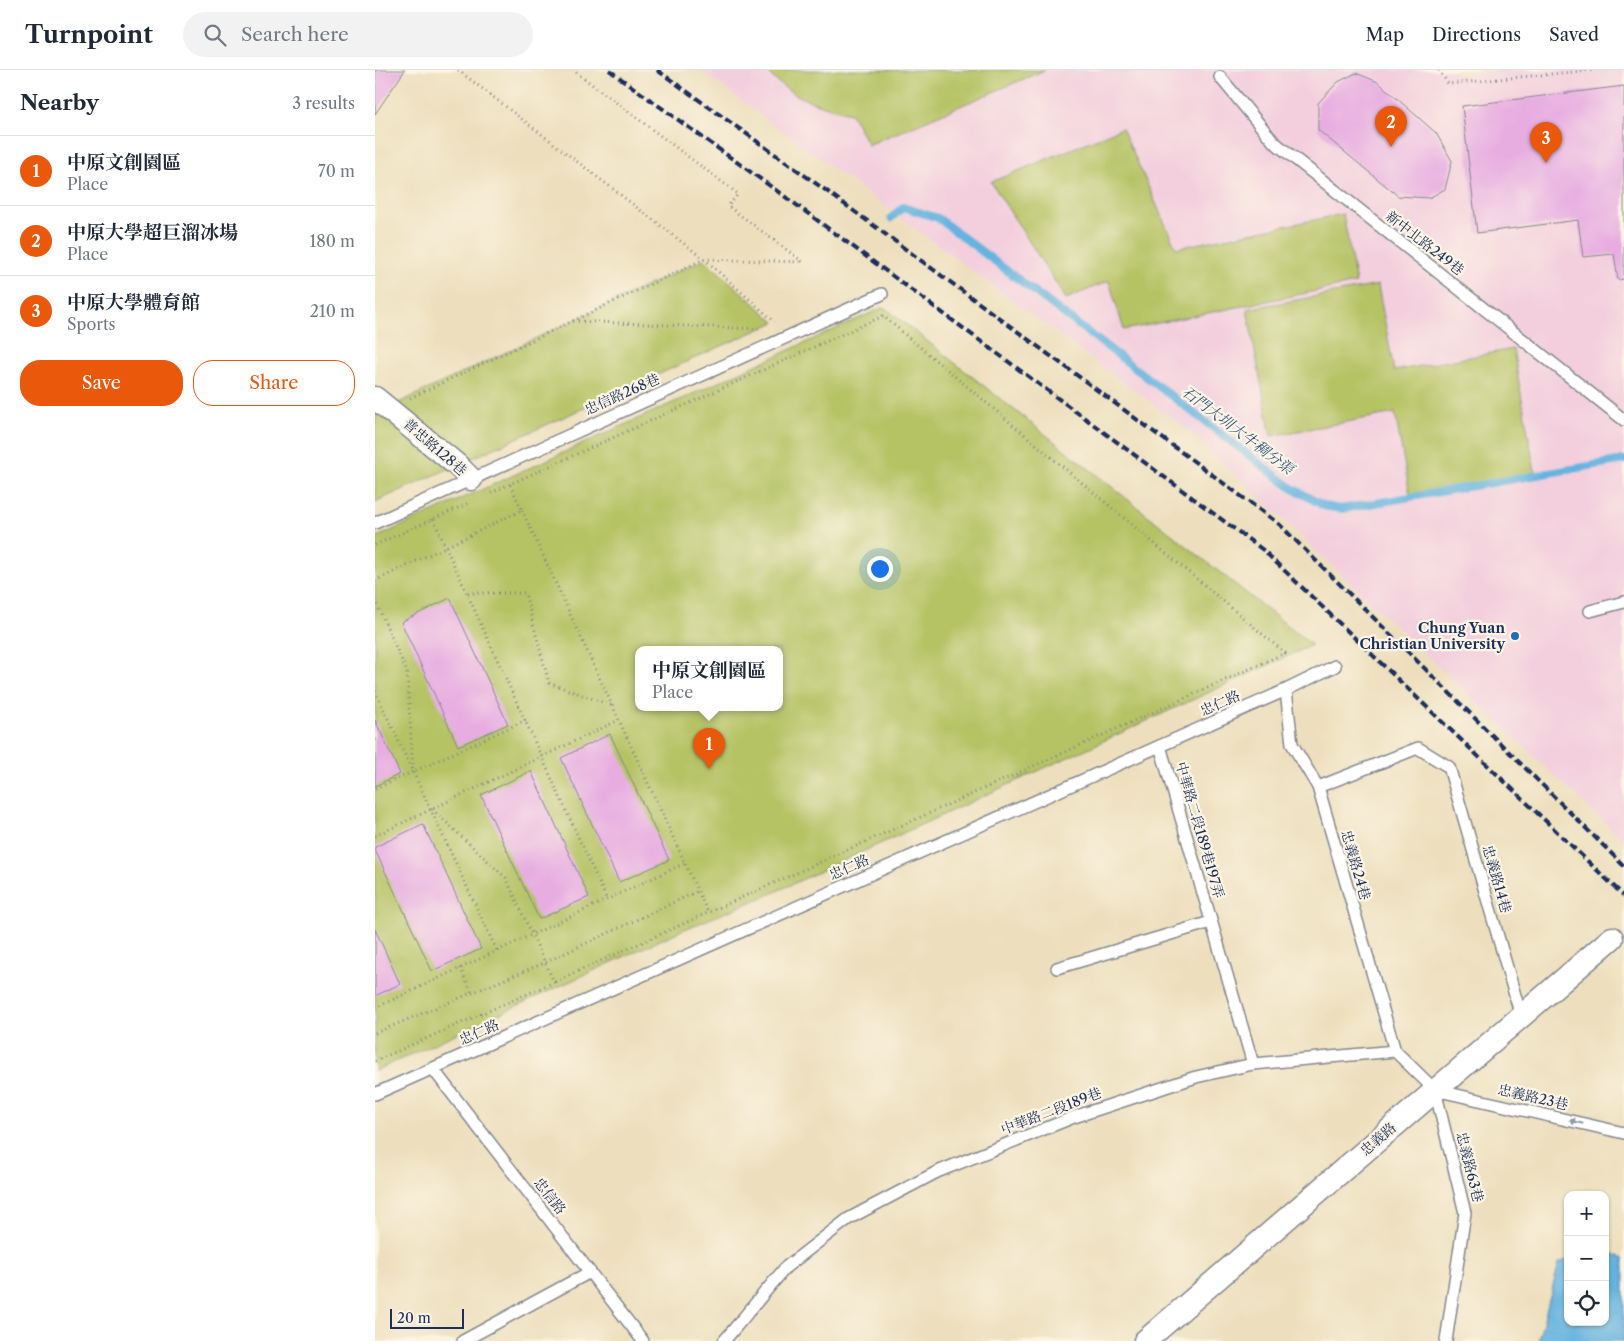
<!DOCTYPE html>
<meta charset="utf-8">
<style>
body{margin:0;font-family:"Libre Caslon Text","Noto Serif TC",serif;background:#f2f2f3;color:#1f2937}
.controls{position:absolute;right:15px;bottom:15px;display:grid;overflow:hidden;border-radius:10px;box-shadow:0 1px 4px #0004}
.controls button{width:45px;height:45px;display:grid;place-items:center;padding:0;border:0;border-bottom:1px solid #e0e1e3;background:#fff;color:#1f2937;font:25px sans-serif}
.scale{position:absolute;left:15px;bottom:12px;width:74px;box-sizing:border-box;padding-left:5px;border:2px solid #1b2f5e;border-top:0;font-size:14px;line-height:18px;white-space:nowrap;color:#1b2f5e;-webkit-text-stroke:4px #fcf5e5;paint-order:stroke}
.you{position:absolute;left:504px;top:498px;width:18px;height:18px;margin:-12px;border:4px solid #fff;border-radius:50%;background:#1a73e8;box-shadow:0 0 0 8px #1a73e833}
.badge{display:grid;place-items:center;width:32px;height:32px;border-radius:50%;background:#ea580c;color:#fff;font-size:16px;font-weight:700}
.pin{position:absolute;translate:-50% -41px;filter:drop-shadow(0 1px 2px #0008)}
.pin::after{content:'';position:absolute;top:26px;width:18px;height:15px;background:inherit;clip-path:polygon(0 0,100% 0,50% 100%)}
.popup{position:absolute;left:260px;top:576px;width:148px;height:65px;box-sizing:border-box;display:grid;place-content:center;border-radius:10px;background:#fff;filter:drop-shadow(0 1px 4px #0005);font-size:16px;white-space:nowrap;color:#747a83}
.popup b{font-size:19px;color:#1f2937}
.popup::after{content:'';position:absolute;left:50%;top:100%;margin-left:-10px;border:10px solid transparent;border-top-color:#fff}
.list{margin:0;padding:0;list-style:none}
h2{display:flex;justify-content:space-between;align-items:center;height:65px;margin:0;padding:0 20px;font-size:21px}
h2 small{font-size:16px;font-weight:400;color:#747a83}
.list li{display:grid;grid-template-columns:32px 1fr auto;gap:15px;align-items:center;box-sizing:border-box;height:70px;padding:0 20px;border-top:1px solid #e0e1e3}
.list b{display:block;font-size:19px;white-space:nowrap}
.list p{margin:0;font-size:16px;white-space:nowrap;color:#747a83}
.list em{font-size:16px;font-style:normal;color:#747a83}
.actions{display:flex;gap:10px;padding:15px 20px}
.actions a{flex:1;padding:11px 0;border:1px solid #ea580c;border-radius:20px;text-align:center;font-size:18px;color:#ea580c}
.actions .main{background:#ea580c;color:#fff}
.icon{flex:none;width:28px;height:28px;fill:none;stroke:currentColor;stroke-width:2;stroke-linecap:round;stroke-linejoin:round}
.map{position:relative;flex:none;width:1249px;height:1271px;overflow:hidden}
header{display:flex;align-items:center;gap:30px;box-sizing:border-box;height:70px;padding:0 25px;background:#fff;border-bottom:1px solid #e0e1e3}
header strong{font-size:24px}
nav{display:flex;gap:28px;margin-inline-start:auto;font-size:18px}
.search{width:350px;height:45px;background:#f2f2f3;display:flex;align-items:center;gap:12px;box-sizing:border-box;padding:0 18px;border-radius:28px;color:#747a83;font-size:19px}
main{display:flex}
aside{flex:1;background:#fff}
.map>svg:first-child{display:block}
.built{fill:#f3cfde}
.green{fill:#b5c365;stroke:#687962;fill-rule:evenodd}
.water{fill:#65b3df;stroke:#40719e}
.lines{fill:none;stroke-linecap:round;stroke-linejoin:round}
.stream{stroke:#65b3df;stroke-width:8}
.building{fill:#e7ade1}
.service-casing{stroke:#84878e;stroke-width:14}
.minor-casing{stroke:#84878e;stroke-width:25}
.path{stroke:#84878e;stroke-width:3;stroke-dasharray:1 4;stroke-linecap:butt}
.service{stroke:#fff;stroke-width:11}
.minor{stroke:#fff;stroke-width:22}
.rail{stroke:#1b2f5e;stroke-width:4;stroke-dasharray:8 4;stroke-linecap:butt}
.oneway{fill:#8d97ae}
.poi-dot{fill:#1f6fb2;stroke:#fcf5e5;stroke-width:2}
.labels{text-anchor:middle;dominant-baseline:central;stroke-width:4.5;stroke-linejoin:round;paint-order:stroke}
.street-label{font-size:14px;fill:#1b2f5e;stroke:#fcf5e5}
.poi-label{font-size:14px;font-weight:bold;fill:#1b2f5e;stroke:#fcf5e5;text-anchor:end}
.water-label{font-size:15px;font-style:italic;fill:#315785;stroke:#fcf5e5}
</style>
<header>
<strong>Turnpoint</strong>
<div class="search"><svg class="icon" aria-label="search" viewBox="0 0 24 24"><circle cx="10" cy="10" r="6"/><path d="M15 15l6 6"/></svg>Search here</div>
<nav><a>Map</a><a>Directions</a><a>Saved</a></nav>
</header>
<main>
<aside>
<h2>Nearby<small>3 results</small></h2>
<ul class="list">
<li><span class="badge">1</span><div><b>中原文創園區</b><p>Place</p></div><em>70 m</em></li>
<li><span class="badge">2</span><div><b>中原大學超巨溜冰場</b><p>Place</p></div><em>180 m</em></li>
<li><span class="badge">3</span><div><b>中原大學體育館</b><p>Sports</p></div><em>210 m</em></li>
</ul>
<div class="actions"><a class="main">Save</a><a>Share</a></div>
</aside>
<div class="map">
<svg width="1249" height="1271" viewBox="0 0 1249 1271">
<rect width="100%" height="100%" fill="#fcf5e5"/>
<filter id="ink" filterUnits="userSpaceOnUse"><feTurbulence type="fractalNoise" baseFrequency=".02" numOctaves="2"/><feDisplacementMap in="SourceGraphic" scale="10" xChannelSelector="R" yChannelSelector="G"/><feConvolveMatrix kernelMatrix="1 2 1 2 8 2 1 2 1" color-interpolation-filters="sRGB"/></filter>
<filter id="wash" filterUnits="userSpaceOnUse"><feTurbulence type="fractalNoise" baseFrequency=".0096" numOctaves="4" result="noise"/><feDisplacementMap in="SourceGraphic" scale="20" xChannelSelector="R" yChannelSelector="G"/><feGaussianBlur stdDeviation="1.12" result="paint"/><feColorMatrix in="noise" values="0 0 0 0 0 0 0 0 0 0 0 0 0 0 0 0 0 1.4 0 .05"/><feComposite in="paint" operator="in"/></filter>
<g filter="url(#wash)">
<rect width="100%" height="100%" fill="#eddfbd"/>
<path class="built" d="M325 0H1080L1081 6 1134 0H1249V771L813 360Z"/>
<g class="green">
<path d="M391 0H670L493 75 476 43C445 36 411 26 391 0Z"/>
<path d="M747 58 801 178 968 144 981 213 749 260 734 211 691 229 616 112Z"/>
<path d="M329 189 400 252 0 432V344Z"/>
<path d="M1003 215 1019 301 1138 279 1160 402 1035 425 1020 343 896 366 872 239Z"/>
<path d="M509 237 937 575 398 823 305 861 0 1001V468ZM264 580H404V638H264Z"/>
</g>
<path class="water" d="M1230 1180 1249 1189V1271H1163L1184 1193 1193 1189V1252H1230Z"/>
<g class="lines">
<path class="stream" d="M516 148 528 137 563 148 917 418 949 436 966 439 1249 390"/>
</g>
<g id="blocks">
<g class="building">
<path d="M0 0H30L0 44Z"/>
<path d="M981 3 1003 12 1061 63 1077 91 1070 119 1054 128 1023 126 943 60V33L963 12Z"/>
<path d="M1249 16V209L1243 210 1239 184 1208 187 1203 150 1102 163 1087 36Z"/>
<path d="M75 528 133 654 83 676 26 552Z"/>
<path d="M0 650 25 704 0 716Z"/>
<path d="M235 664 294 790 244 812 186 688Z"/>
<path d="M156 701 214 827 164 849 106 725Z"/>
<path d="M48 754 106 879 57 901 0 780V777Z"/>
<path d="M0 859 25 914 0 926Z"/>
</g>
</g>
</g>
<g filter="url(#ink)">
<use href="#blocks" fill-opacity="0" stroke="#84878e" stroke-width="1"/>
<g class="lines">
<defs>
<g id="service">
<path d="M845 7 899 72 1249 350"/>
<path d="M0 453 507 224"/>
<path d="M1215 541 1249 532"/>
<path d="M911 620 917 674 943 717 1020 981"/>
<path d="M785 676 878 994"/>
<path d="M943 717 1043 678 1074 697 1146 946"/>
<path d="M682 898 836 852"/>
<path d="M58 999 268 1271"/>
<path d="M1060 1020 1090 1143 1071 1271"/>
<path d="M1060 1020 1249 1063"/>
<path d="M0 1024 911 620 960 596"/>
<path d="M88 1271 215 1202"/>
<path d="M349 1271 411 1197 473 1149 562 1102 699 1047 821 1007 878 994 1020 981 1060 1020"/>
</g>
<g id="minor">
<path d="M0 328 82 395 96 409"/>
<path d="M770 1271 1237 868"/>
</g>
</defs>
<use href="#service" class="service-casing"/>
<use href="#minor" class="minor-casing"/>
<g class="path">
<path d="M83 0 329 189 400 252"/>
<path d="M1064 0 1073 14 1218 0"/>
<path d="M198 251 384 259"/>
<path d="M35 328 329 189 428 192 353 136 363 124 198 0"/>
<path d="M116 423 135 414"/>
<path d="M147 440 333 843"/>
<path d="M58 449 232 830"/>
<path d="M0 475 94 433"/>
<path d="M0 511 147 440 135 414 508 246 910 583 179 912"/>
<path d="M93 523H150L174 613 238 636"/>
<path d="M0 530 32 602 38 700"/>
<path d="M0 621 122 881"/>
<path d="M0 719 151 650"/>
<path d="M0 766 244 650"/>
<path d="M85 898 97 923"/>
<path d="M0 938 310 793"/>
<path d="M0 963 169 893 323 821"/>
<path d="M0 991 179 912 131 808 57 739"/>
</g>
<use href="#service" class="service"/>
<use href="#minor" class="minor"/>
<g class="rail">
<path d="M234 0 427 139 888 480 1249 826"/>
<path d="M282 0 453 122 904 454 1249 796"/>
</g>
</g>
<defs><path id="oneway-solid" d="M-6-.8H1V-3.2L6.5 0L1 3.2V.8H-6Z" transform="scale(1.25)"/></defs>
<use class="oneway" href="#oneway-solid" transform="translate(1201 1052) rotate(-167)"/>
</g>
<circle class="poi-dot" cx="1140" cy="566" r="5"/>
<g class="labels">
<g class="street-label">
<text transform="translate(1050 173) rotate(38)">新中北路249巷</text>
<text transform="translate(247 324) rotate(-24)">忠信路268巷</text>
<text transform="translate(60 377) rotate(41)">普忠路128巷</text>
<text transform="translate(845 633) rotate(-24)">忠仁路</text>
<text transform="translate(825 760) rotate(74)">中華路二段189巷197弄</text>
<text transform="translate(981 795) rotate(74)">忠義路24巷</text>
<text transform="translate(474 797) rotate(-24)">忠仁路</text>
<text transform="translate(1122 809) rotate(74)">忠義路14巷</text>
<text transform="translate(104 962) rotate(-24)">忠仁路</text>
<text transform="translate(1158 1027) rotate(13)">忠義路23巷</text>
<text transform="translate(676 1041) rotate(-21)">中華路二段189巷</text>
<text transform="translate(1003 1069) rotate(-41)">忠義路</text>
<text transform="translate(1095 1097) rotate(76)">忠義路63巷</text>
<text transform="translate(175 1126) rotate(52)">忠信路</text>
</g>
<g class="poi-label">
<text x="1130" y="558">Chung Yuan<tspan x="1130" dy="16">Christian University</tspan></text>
</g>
<g class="water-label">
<text transform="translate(863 360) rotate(37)">石門大圳大牛稠分渠</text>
</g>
</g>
</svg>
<div class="controls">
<button>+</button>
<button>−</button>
<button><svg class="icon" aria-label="locate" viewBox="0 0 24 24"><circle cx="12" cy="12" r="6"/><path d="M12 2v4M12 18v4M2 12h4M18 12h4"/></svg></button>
</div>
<div class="scale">20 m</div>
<div class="you"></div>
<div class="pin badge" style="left:334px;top:699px">1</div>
<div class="popup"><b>中原文創園區</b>Place</div>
<div class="pin badge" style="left:1016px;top:77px">2</div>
<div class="pin badge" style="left:1171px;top:93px">3</div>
</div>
</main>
